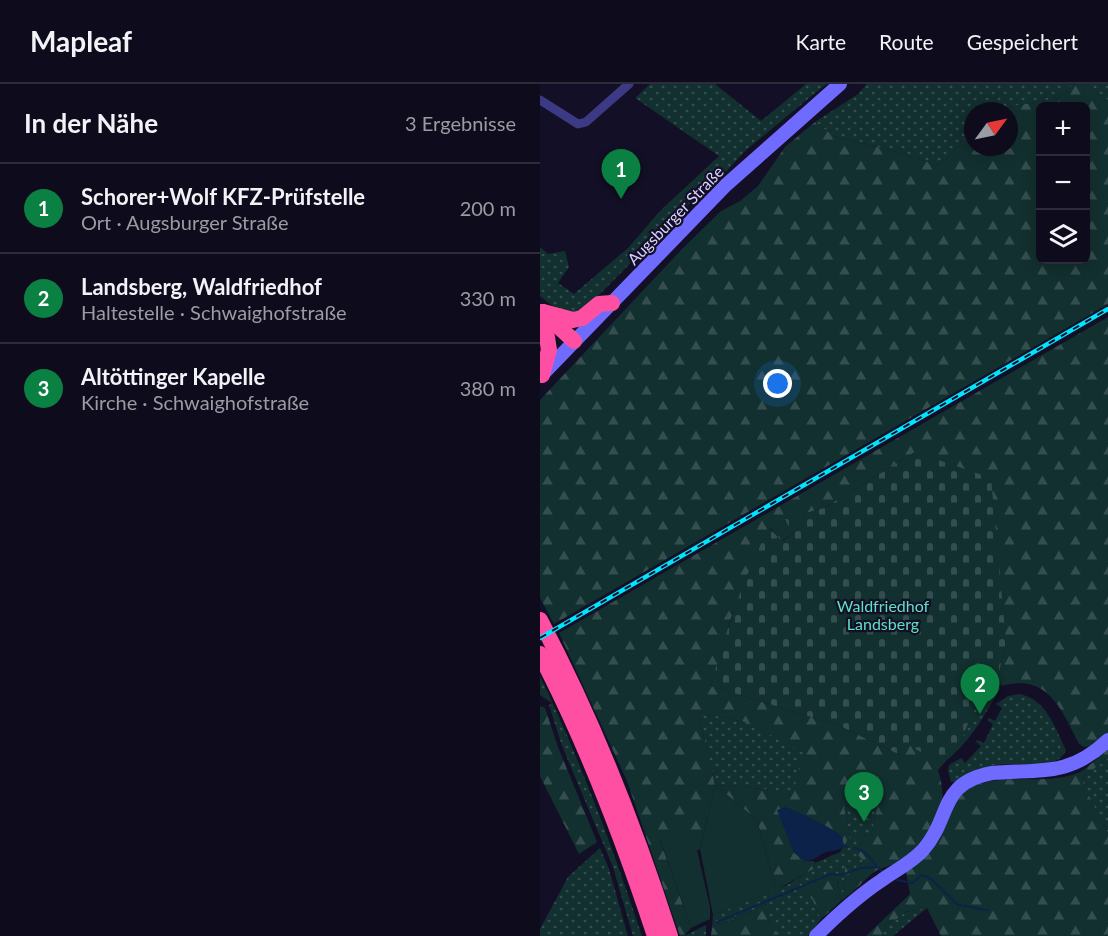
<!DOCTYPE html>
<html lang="de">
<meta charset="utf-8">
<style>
body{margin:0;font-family:Lato,sans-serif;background:#1c1929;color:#f1f3f6}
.controls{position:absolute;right:18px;top:18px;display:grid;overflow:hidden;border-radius:9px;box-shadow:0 3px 15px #0003}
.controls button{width:54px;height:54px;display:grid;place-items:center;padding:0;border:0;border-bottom:2px solid #2e2b3b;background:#0e0b1c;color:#f1f3f6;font:30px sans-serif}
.compass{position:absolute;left:424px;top:18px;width:54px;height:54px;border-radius:50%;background:#0e0b1c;box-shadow:0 3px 15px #0003;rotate:57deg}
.you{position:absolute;left:238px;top:300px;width:21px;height:21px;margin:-15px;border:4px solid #fff;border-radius:50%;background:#1a73e8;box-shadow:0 0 0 9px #1a73e833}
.badge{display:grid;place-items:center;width:39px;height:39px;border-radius:50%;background:#0b8043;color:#fff;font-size:20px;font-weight:700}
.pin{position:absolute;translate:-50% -50px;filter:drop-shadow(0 2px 3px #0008)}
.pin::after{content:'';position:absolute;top:32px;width:21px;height:18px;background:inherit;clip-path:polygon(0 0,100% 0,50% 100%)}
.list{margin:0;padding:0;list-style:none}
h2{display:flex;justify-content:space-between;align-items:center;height:78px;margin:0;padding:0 24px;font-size:26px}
h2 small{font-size:20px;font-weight:400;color:#9b9ba3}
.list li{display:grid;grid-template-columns:39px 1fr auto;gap:18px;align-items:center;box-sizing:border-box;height:90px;padding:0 24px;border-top:2px solid #2e2b3b}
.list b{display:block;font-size:22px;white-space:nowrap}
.list p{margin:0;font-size:20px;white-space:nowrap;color:#9b9ba3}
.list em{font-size:20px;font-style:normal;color:#9b9ba3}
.icon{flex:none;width:33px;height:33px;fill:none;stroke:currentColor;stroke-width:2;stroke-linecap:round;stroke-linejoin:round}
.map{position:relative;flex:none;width:568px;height:852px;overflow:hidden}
header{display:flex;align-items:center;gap:36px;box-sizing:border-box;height:84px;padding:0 30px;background:#0e0b1c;border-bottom:2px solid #2e2b3b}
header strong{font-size:28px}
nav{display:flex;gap:33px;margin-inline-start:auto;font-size:21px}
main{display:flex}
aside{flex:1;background:#0e0b1c}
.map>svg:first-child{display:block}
.grass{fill:url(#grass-dots)}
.forest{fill:url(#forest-firs);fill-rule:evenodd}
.cemetery{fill:url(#cemetery-stones)}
.garden{fill:#12302f}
.water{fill:#0c2248}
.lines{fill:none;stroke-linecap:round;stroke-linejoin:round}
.stream{stroke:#0c2248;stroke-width:2}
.street{stroke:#3d3a85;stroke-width:9}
.secondary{stroke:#6f6bff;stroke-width:14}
.highway{stroke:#ff4fa3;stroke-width:16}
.rail-casing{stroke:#00e5ff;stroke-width:4.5}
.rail{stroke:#130f26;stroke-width:2;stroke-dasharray:7;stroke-linecap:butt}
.labels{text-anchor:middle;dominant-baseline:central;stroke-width:4.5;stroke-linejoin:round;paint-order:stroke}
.street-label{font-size:16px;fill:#d9d4ff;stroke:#130f26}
.park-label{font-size:16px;fill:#5fe0c0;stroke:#130f26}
</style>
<header>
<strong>Mapleaf</strong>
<nav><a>Karte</a><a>Route</a><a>Gespeichert</a></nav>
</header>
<main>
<aside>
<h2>In der Nähe<small>3 Ergebnisse</small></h2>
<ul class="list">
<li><span class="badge">1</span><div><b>Schorer+Wolf KFZ-Prüfstelle</b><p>Ort · Augsburger Straße</p></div><em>200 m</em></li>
<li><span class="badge">2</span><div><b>Landsberg, Waldfriedhof</b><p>Haltestelle · Schwaighofstraße</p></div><em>330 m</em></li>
<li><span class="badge">3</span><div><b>Altöttinger Kapelle</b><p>Kirche · Schwaighofstraße</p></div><em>380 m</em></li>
</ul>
</aside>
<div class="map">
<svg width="568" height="852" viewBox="0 0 568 852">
<defs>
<pattern id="grass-dots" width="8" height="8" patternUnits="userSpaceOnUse" patternTransform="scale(1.5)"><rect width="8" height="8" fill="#12302f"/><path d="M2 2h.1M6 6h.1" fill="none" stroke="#344d4e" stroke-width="1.8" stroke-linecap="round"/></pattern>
<pattern id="forest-firs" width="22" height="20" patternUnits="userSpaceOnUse" patternTransform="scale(1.5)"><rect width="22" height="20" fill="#12302f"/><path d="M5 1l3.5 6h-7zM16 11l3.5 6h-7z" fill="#344d4e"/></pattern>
<pattern id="cemetery-stones" width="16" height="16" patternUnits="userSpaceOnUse" patternTransform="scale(1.5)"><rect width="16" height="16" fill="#12302f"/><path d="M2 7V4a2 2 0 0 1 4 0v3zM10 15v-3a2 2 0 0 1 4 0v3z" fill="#344d4e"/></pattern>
</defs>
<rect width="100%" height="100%" fill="#130f26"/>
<g class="grass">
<path d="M110 0H175L221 37 266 0H286L205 67 184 90 161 108 46 224C27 233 15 225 0 212V163L8 170 25 167 29 183 18 199 34 210 88 164 120 127 179 72 95 14Z"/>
<path d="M327 0H534L518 14 469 23 461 27H433V44L407 75 396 81 354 67 294 52 275 38 318 10Z"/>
<path d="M546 0H568V16Z"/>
<path d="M0 592C39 673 73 764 102 852H93L73 783 22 662 9 621 12 619 0 611Z"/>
<path d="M455 601 460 605C443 633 433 654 407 676L405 669 425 654 423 652 436 619 442 621Z"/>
<path d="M480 610C507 616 515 644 526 666 519 685 486 679 469 680 458 680 447 682 436 686 428 689 421 699 411 698L408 686 409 681 421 674 425 679 441 662 436 658 437 656 444 659 453 640 447 636 449 634 455 637 462 624 456 620 468 612Z"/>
<path d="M158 628 205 638 264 667 253 711 225 705 175 701Z"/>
<path d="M568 674V749L543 702 542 694Z"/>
<path d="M337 715 340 719C333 729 336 741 330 752L319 751 324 777 316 784 305 782 303 806 306 813 301 817 299 809 298 797 258 807 272 815 281 835 268 852H240L227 836V820L172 844 173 831 247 801 276 783 275 779 300 768 310 752 304 723Z"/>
<path d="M60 764 69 785 88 852H0V845L28 793Z"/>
<path d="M387 824 353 852H342L346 840 357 835 365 828Z"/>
<path d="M166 841V852H144Z"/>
</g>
<g class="forest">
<path d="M534 0H546L568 16V220L14 540 0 514V316L142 165 181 127 200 117 218 102 245 63 275 38 294 52 354 67 396 81 407 75 433 44V63H469V27H461L469 23 518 14ZM500 22H546V176H500Z"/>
<path d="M568 233V674L542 694 544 702 568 749V852H401L387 824 365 828 357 835 346 840 342 852H326L370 810 366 788 421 710C455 683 501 705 540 688 546 685 553 678 558 674L551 662 544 663 539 660C521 625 508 589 462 602L457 598 466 557 375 368 284 424 246 435 253 450 241 457 230 444 191 534 171 602 300 642 360 671 366 658 387 672 392 667 398 674 405 669 407 676 398 686C407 716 402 731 384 756 377 765 370 772 360 778 352 782 341 783 334 788 324 796 316 806 306 813L303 806 305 782 316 784 324 777 315 768 319 751 330 752C336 741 333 729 340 719L337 715 316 730 308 721 304 723 310 752 304 762 301 752 293 746 238 726 246 744 265 777H274L277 783 236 806 217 736 175 701 160 765 153 768 120 756 151 844 144 852H140L87 697 19 549ZM158 628 205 638 263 668 253 710 225 705 175 701Z"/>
<path d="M0 622 5 624 18 663 57 758 39 770 0 692Z"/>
<path d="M294 791C300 799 298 808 301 817L281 835 272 815 257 807Z"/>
<path d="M227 820V836L240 852H171L172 844Z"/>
</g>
<path class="cemetery" d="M375 368 451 394 466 557 457 598 442 622 436 620 423 652 425 654 399 675 392 668 387 672 366 659 360 671 300 642 171 602C186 547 203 494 229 444L242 457 253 450 245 435 284 424Z"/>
<g class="garden">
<path d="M175 701 217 736 236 806 173 831 160 765Z"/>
<path d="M144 745 152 768 157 766 170 823V835L151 844 120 755Z"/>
</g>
<path class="water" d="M245 723C253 725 297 746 301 752 303 755 303 759 304 762 298 768 291 766 284 769 276 773 274 777 265 777L254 769 237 726Z"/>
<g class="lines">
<g class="stream">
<path d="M304 762 308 763"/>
<path d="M314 764C325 766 330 773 336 782"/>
<path d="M357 796 372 799 382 791 391 795 418 821 448 826"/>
<path d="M177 838 291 790 301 791 321 784 337 783 343 788"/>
</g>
<path class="street" d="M0 16 38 40 46 38 89 0"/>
<g class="secondary">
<path d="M1 292 186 101 300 0"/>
<path d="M276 852C296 832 318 812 342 796 356 786 371 779 383 766 412 733 398 699 452 689 501 685 529 693 568 656"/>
</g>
<g class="highway">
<path d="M3 228 33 236 42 234 59 220 72 219"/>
<path d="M6 231 34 257"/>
<path d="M2 291 9 266 3 228"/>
<path d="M0 536C54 638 95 743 130 852"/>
<path d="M0 570C47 660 83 755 115 852"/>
</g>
<defs>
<path id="rail" d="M0 554 568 225"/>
</defs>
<use href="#rail" class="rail-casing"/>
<use href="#rail" class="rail"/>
</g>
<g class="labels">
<g class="street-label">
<text transform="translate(135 131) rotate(-46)">Augsburger Straße</text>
</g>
<g class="park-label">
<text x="343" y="521">Waldfriedhof<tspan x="343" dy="18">Landsberg</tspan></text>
</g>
</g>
</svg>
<div class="controls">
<button>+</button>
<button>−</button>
<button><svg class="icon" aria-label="layers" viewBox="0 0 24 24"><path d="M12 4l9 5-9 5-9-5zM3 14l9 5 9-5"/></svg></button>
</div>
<svg class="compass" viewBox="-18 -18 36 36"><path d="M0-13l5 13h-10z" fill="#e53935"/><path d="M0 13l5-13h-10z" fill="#9b9ba3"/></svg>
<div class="you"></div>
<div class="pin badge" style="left:81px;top:115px">1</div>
<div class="pin badge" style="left:440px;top:630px">2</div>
<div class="pin badge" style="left:324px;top:738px">3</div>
</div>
</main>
